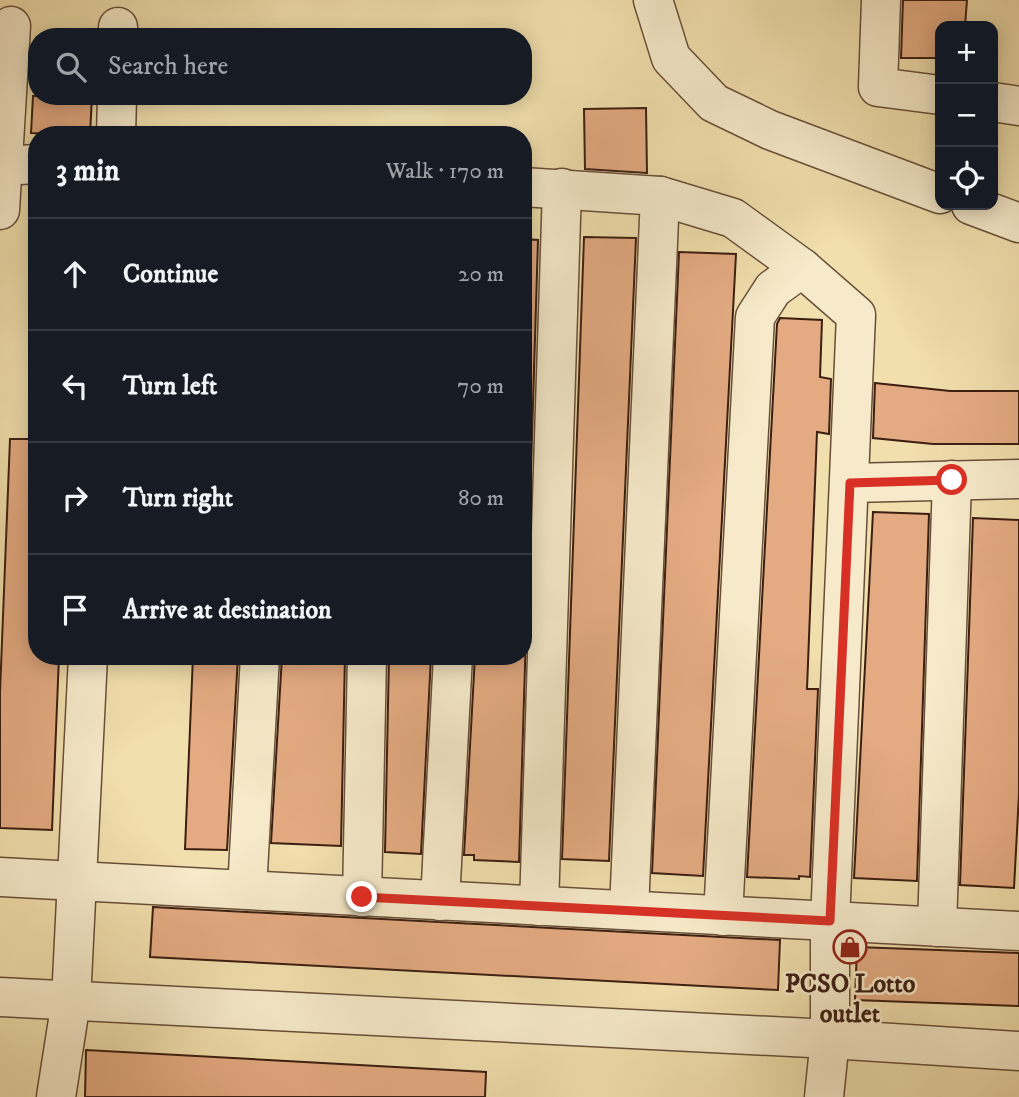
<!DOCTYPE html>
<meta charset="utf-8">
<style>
body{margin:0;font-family:"IM FELL DW Pica",serif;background:#242831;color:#f1f3f6}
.controls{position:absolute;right:21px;top:21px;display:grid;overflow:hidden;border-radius:14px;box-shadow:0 4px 18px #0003}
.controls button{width:63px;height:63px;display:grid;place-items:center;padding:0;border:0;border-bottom:2px solid #363941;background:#171b24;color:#f1f3f6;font:35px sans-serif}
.stop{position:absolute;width:21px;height:21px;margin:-16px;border:5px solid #d93025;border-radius:50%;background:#fff}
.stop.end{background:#d93025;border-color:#fff;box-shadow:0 2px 7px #0008}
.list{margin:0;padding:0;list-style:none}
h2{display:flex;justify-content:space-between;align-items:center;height:91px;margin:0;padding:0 28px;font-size:30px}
h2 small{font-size:23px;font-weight:400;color:#9ea1a6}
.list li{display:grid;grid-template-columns:46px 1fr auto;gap:21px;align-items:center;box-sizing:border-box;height:112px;padding:0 28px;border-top:2px solid #363941}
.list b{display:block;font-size:26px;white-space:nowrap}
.list em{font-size:23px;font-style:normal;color:#9ea1a6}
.icon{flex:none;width:38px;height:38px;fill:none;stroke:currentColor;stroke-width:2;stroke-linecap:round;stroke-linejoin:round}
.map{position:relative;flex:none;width:1019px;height:1097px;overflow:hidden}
.search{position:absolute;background:#171b24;box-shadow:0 4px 18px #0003;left:28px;top:28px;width:504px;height:77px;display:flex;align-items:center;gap:18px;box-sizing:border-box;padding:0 24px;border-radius:28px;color:#9ea1a6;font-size:26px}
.panel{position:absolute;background:#171b24;box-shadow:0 4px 18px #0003;left:28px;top:126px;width:504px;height:539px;border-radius:28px}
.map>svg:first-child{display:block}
.building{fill:#e4ab82;stroke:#3c1f12;stroke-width:2}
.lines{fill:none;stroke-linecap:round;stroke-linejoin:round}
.minor-casing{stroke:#694f39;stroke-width:41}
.tertiary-casing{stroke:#694f39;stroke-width:41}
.minor{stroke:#f6eaca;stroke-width:38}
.tertiary{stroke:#f6eaca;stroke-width:38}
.route{stroke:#d93025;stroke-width:9}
.labels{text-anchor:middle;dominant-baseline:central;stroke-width:5;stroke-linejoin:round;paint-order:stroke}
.poi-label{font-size:26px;font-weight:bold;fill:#3c1f12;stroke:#f6eaca}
</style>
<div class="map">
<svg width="1019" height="1097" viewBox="0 0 1019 1097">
<rect width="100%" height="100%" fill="#f1dfad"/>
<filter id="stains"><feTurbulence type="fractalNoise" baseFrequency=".00286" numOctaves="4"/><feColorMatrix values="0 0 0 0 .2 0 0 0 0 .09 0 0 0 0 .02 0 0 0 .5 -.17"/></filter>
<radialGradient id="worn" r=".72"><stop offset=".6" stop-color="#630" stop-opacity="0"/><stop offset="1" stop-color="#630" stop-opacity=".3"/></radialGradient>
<g class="building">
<path d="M903 0H967L965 26H940V58H901Z"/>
<path d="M33 96H92L90 135 31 133Z"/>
<path d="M646 108 647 173 585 169 584 109Z"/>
<path d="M584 237 636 238 609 861 562 859Z"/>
<path d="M523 239 538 240 519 862 474 860V855H464L475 656H523Z"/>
<path d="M679 252 736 254 703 876 652 873Z"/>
<path d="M780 318 822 320 820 377 831 379 829 434 817 432 807 689H818L810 877 799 876V879L747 877 777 324Z"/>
<path d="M875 383 950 391H1019V444H933L873 438Z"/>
<path d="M10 439H37V656H59L52 830 0 828V692Z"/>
<path d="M873 512 929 514 917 881 854 878Z"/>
<path d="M973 518 1019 520V794L1014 888 960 885Z"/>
<path d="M193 656H238L227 850 185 849Z"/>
<path d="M282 656H345L341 846 271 843Z"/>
<path d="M389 656H431L421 854 385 852Z"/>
<path d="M153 907 780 940 778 990 150 957Z"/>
<path d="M857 947 1019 953V1006L855 1000Z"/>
<path d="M86 1050 486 1072 485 1097H85Z"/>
</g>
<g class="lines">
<defs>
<g id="minor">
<path d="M653 0 671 58 714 103 770 130 940 194"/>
<path d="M881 0 878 87 940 95"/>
<path d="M118 37V27"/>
<path d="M993 102 1019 106"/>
<path d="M116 135 117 96"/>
<path d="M0 166 37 164"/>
<path d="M523 187 660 196 733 218 802 268 856 315 830 921V1039L824 1097"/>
<path d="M971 205 1019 223"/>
<path d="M0 210 11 26"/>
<path d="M851 483 1019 479"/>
<path d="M0 877 1019 931"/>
<path d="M247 890 260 656"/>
<path d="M362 897 367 656"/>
<path d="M440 901 453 656"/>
<path d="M539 906 562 188"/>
<path d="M629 910 660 196"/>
<path d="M723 916 755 317 773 289 802 268"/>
<path d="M937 927 952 480"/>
<path d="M56 1097 71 1001 88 656"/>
</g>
<path id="tertiary" d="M0 997 830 1039 1019 1051"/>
</defs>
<use href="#minor" class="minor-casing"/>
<use href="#tertiary" class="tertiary-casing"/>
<use href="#minor" class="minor"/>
<use href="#tertiary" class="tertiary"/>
</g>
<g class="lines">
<path class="route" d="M362 897 830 921 850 483 952 480"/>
</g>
<defs>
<symbol id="shop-ring" viewBox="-11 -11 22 22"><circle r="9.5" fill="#f6eaca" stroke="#8f2418" stroke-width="1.5"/><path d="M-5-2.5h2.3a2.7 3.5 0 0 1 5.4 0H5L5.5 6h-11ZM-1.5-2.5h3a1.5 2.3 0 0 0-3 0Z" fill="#8f2418"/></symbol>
</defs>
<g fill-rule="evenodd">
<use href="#shop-ring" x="831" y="928" width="38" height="38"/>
</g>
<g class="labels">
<g class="poi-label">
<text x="850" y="984">PCSO Lotto<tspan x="850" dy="30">outlet</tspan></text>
</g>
</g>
<rect width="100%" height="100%" filter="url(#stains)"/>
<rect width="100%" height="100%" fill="url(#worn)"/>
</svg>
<div class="controls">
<button>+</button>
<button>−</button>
<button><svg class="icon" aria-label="locate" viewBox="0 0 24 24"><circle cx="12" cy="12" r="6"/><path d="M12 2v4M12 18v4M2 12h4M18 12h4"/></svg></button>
</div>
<div class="stop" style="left:952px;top:480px"></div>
<div class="stop end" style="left:362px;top:897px"></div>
<div class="search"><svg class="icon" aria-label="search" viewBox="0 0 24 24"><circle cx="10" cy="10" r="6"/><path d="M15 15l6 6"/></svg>Search here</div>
<section class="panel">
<h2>3 min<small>Walk · 170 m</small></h2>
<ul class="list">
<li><svg class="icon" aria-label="ahead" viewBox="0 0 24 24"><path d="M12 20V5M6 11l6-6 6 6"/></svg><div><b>Continue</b></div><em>20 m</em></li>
<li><svg class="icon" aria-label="left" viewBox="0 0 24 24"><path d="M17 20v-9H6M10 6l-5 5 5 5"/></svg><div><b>Turn left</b></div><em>70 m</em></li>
<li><svg class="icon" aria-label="right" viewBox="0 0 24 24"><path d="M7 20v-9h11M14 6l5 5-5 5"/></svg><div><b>Turn right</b></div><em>80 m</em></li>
<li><svg class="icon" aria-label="arrive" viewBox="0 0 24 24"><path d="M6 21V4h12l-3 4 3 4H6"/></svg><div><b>Arrive at destination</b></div></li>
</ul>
</section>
</div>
